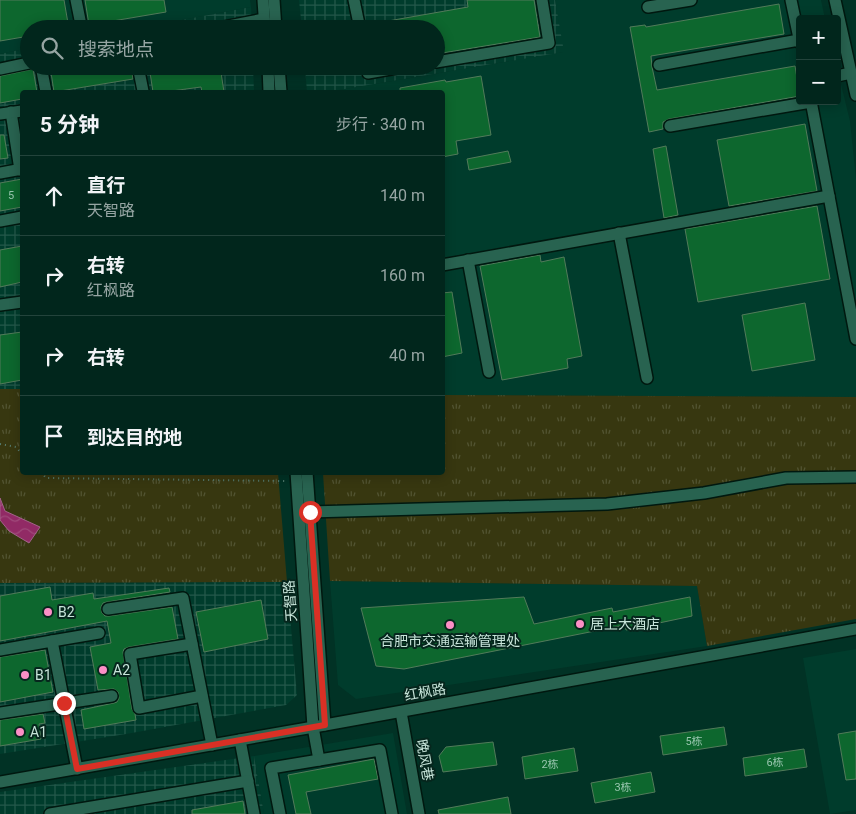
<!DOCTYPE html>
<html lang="zh">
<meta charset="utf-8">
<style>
body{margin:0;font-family:Roboto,"Noto Sans SC",sans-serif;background:#0f3229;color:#f1f3f6}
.controls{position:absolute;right:15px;top:15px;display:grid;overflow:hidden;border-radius:5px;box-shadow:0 2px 12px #0003}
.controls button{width:45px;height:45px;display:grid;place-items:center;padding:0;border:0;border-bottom:1px solid #23433b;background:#01261c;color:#f1f3f6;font:25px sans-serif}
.stop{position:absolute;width:15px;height:15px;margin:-11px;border:4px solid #d93025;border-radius:50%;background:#fff}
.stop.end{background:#d93025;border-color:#fff;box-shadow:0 1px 5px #0008}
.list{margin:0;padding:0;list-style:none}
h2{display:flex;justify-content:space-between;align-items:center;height:65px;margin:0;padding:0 20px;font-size:21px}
h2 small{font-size:16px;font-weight:400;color:#96a5a3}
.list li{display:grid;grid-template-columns:32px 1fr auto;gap:15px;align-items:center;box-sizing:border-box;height:80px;padding:0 20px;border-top:1px solid #23433b}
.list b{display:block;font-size:19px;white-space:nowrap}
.list p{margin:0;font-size:16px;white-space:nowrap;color:#96a5a3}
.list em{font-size:16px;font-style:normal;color:#96a5a3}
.icon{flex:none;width:28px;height:28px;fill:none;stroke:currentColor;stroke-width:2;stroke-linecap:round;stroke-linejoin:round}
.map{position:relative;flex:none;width:856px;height:814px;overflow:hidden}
.search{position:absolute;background:#01261c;box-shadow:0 2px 12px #0003;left:20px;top:20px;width:425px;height:55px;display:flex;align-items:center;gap:12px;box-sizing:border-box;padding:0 18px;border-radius:28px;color:#96a5a3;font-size:19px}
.panel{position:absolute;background:#01261c;box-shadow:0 2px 12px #0003;left:20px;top:90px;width:425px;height:385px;border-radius:5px}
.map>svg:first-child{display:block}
.built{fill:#003c2c}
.industrial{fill:url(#industrial-grid)}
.park{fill:url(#park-tufts)}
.water{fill:url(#water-waves);stroke:#a16288}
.building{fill:#0d672e;stroke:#527b5a}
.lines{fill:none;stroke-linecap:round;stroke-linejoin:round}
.minor-casing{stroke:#00180f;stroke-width:14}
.path{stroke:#588074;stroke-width:2;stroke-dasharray:1 4;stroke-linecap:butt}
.minor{stroke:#286350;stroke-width:11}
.route{stroke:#d93025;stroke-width:6}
.poi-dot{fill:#fb8fc5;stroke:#06261d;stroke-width:2}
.labels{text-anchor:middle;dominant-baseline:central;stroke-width:4;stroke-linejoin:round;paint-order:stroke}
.number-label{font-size:11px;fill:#98c5ae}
.street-label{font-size:14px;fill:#c7e4d9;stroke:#06261d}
.poi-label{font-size:14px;fill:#c7e4d9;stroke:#06261d;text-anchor:start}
</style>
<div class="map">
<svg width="856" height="814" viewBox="0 0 856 814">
<defs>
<pattern id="industrial-grid" width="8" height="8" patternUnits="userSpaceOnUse" patternTransform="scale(1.25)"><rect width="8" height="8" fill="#003c2c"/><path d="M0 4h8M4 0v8" fill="none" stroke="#24584a"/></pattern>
<pattern id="park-tufts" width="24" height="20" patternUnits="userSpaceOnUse" patternTransform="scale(1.25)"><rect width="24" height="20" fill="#373710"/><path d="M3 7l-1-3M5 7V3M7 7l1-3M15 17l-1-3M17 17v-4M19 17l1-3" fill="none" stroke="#525432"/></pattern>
<pattern id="water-waves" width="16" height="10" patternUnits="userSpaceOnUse" patternTransform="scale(1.25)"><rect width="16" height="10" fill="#912a65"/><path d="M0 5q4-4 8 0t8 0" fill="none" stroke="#9f497a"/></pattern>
</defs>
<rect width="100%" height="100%" fill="#013225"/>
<g class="built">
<path d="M0 0H250L251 7 134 29H29V48L0 54Z"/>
<path d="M555 0H821L825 19H800V101H837V68L850 121 856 179V397L443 395 442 92H327L563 52Z"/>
<path d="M330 581 697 586 707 646 356 699 338 685Z"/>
<path d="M856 649V810L830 814 803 658Z"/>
<path d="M393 733 407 814H264L254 756Z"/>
</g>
<g class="industrial">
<path d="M299 0H555L564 52 327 92H307L305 66H436V29H302Z"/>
<path d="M251 7 252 29H134Z"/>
<path d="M29 48V66H253L254 92H22V389H0V54Z"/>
<path d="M287 582 297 695 286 705 126 734 0 754V583Z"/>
<path d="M254 756 264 814H0V792Z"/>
</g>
<g class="park">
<path d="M0 389H22V472L278 473 287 582 0 583Z"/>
<path d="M443 395 856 397V619L707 646 697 586 330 581 323 473 442 472Z"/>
</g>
<path class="water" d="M0 498 5 511 40 527 29 543 9 531 0 520Z"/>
<g class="building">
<path d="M0 0H64L69 29H29V36L0 41Z"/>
<path d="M85 0H164L166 12 89 25Z"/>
<path d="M467 0H534L540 37 436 54V29H389L388 21 468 7Z"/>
<path d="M779 4 784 34 651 56 652 67 657 90 795 66 800 96 669 119 663 122V129L649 132 630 27 645 25 646 27Z"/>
<path d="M50 66H131L133 79 54 92Z"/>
<path d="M149 66H220L224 92H202L201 87 164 92H153Z"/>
<path d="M33 69 37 92H22V99L0 103V76Z"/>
<path d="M481 76 491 135 456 141 458 154 442 157V92H400V88L445 80 446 82Z"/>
<path d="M805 124 817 191 729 206 717 140Z"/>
<path d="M0 135H4L8 158 0 159Z"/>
<path d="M666 146 678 215 664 218 653 149Z"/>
<path d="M508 151 511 162 469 170 467 159Z"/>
<path d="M22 179V207L0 211V183Z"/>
<path d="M817 206 830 279 698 302 685 229Z"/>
<path d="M22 246V282L0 287V250Z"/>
<path d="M540 255 541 262 564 257 582 356 567 359 568 368 502 380 480 266Z"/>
<path d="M452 292 462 353 442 357V293Z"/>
<path d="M805 303 815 360 752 371 742 315Z"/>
<path d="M22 332V380L0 384V335Z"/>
<path d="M50 587 52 600 93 593 94 599 169 588 170 592 107 602 103 603 101 607 102 613 105 616H109L172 607 178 639 129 647 124 649 123 652 132 709 135 714 136 720 84 729 81 710 114 703 117 702 119 698 118 692 114 689 98 690 90 647 111 643 107 621 0 641V596Z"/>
<path d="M524 597 534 624 612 608 613 612 690 597 692 616 626 630 625 625 404 669 376 666 361 608Z"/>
<path d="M261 600 268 639 204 652 196 612Z"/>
<path d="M45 650 53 692 0 702V657Z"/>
<path d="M43 714 45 723 39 724 41 739 0 746V720Z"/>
<path d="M724 727 727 745 663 755 660 736Z"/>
<path d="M856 731V779L846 780 838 734Z"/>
<path d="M493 742 497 765 443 772 439 756 446 747Z"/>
<path d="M574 748 578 771 525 779 522 757Z"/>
<path d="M804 749 807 767 745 776 743 758Z"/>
<path d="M374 759 378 779 306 792 311 814H296L288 775Z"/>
<path d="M651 772 655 792 595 803 591 783Z"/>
<path d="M508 797 511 814H439L438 810Z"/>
<path d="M243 801 245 814H192V810Z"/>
</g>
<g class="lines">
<defs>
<g id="minor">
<path d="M76 0 81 25"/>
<path d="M263 0 265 29"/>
<path d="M274 0 276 29"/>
<path d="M354 0 360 29"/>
<path d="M791 0 800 43"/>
<path d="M835 0 856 95"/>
<path d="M648 7 691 0"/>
<path d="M213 29 264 19"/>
<path d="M436 62 549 43 542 0"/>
<path d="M659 65 799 40"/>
<path d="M41 66 46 92"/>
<path d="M138 66 143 91"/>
<path d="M268 66 269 92"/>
<path d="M279 66 281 92"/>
<path d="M367 66 368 73 408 66"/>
<path d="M0 69 29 63"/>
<path d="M837 76 851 73"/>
<path d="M811 101 856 339"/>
<path d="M11 112 20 170"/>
<path d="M0 114 22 111"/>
<path d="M670 126 811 102"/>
<path d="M0 173 22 169"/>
<path d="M0 221 22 217"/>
<path d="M619 233 647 378"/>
<path d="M468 260 489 372"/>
<path d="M442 265 829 196"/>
<path d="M0 305 22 302"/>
<path d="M296 472 313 727 319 760"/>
<path d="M307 472 325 725"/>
<path d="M310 512 607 504 704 493 786 478 856 477"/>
<path d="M108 609 183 598 212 745"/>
<path d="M52 641 99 633"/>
<path d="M192 644 130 654 139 708 202 696"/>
<path d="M0 650 52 641 77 769"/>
<path d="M401 712 419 814"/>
<path d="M0 713 112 696"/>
<path d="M240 740 254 814"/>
<path d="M0 782 325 725 856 629"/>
<path d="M50 814 248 781"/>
<path d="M280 814 271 768 380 750 392 814"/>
</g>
</defs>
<use href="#minor" class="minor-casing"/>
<g class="path">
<path d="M0 444 16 447 22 454"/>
<path d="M41 472 46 478 286 481"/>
</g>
<use href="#minor" class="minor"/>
</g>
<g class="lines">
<path class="route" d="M64 703 77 769 325 725 310 512"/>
</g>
<g class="poi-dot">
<circle cx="48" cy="612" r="5"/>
<circle cx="580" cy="624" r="5"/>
<circle cx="450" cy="625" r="5"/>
<circle cx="103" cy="670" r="5"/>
<circle cx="25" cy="675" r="5"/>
<circle cx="20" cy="732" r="5"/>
</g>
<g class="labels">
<g class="number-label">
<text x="11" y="195">5</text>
<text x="694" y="741">5栋</text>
<text x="775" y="762">6栋</text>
<text x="550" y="764">2栋</text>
<text x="623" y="787">3栋</text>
</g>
<g class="street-label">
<text transform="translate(290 601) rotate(-94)">天智路</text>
<text transform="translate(425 692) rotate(-10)">红枫路</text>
<text transform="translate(425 760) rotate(80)">晚风巷</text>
</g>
<g class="poi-label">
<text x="58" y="612">B2</text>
<text x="590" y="624">居上大酒店</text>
<text x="450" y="641" text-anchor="middle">合肥市交通运输管理处</text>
<text x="113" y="670">A2</text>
<text x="35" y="675">B1</text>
<text x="30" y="732">A1</text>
</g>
</g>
</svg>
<div class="controls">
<button>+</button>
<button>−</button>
</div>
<div class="stop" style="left:310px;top:512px"></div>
<div class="stop end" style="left:64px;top:703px"></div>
<div class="search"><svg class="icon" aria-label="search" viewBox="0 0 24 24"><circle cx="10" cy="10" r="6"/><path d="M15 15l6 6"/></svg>搜索地点</div>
<section class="panel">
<h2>5 分钟<small>步行 · 340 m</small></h2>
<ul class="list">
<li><svg class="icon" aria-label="ahead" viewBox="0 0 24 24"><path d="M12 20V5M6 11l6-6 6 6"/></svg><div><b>直行</b><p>天智路</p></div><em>140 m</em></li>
<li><svg class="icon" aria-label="right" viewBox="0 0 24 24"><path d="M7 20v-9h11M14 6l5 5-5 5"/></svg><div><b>右转</b><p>红枫路</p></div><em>160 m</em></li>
<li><svg class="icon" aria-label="right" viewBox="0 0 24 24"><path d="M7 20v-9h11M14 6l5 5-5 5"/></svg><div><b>右转</b></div><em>40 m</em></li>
<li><svg class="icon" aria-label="arrive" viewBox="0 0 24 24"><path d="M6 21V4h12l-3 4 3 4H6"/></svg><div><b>到达目的地</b></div></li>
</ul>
</section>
</div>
